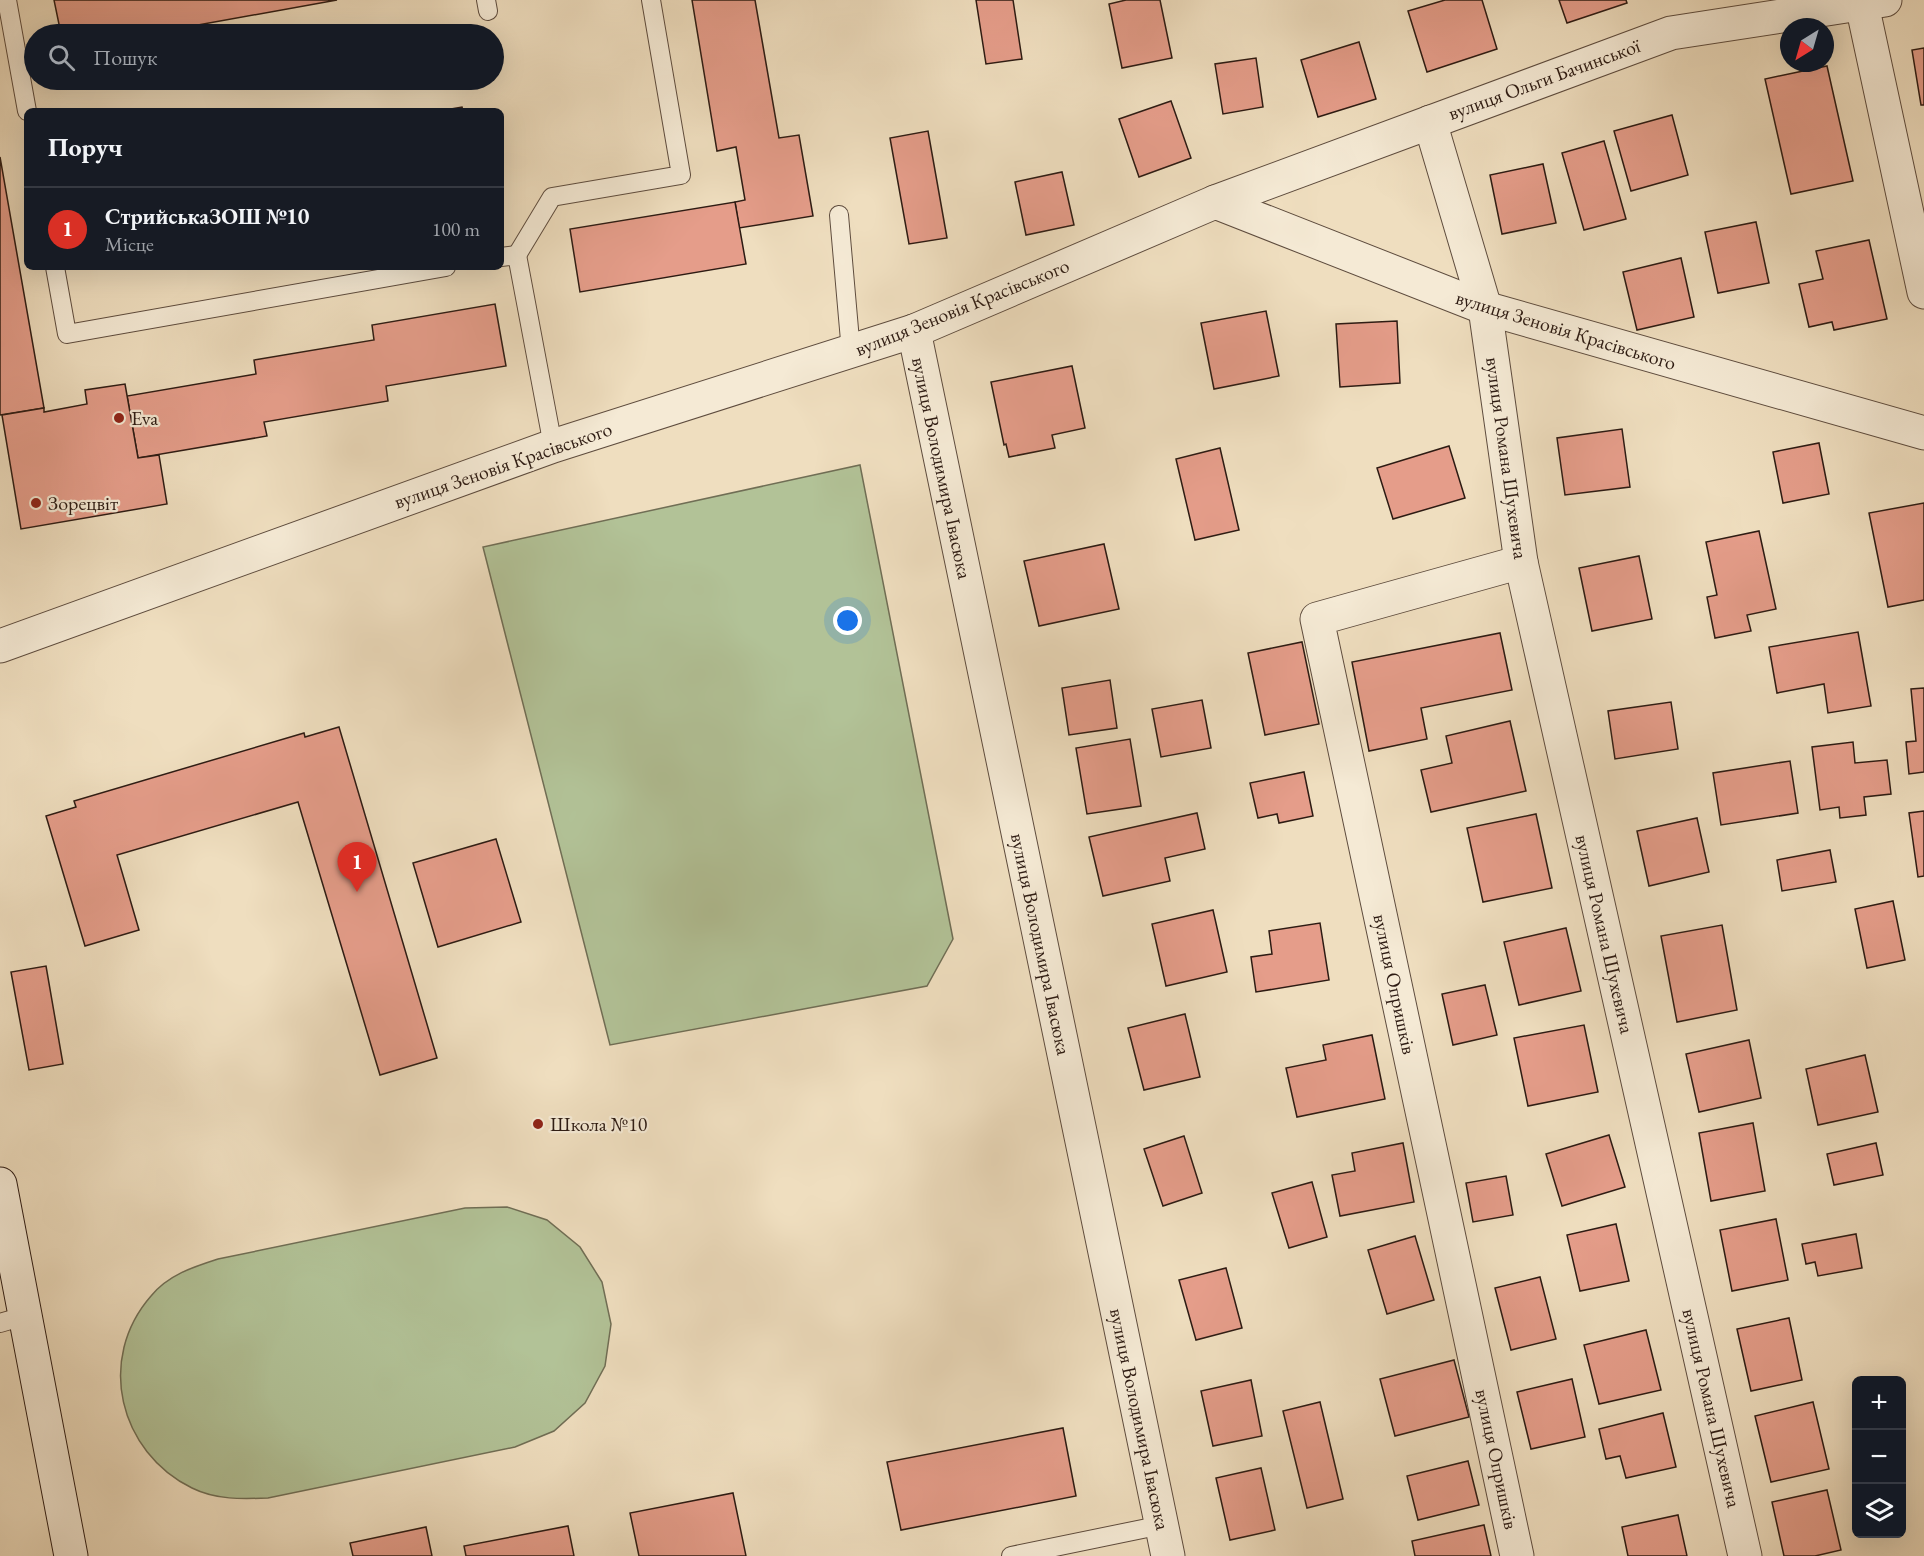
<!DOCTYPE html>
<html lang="uk">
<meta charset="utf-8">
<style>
body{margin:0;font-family:"EB Garamond",serif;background:#242831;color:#f1f3f6}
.controls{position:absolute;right:18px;bottom:18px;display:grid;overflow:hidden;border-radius:9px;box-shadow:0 6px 24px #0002}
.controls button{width:54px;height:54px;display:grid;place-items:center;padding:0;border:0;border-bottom:2px solid #363941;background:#171b24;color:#f1f3f6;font:30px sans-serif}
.compass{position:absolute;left:1780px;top:18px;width:54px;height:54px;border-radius:50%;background:#171b24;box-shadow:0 6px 24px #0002;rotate:217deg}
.you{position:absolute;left:848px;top:621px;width:21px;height:21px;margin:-15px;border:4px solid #fff;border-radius:50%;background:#1a73e8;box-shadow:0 0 0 9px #1a73e833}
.badge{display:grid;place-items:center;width:39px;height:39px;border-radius:50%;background:#d93025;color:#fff;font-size:20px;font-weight:700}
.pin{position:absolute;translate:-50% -50px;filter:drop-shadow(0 2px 3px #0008)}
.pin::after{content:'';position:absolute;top:32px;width:21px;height:18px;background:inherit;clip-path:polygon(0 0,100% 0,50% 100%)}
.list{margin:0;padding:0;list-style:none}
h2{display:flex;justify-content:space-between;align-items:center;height:78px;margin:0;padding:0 24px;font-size:26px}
h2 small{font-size:20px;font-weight:400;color:#9ea1a6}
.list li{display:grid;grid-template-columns:39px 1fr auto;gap:18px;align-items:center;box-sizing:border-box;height:84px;padding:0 24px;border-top:2px solid #363941}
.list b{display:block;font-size:22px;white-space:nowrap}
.list p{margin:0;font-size:20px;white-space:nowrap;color:#9ea1a6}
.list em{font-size:20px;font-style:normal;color:#9ea1a6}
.icon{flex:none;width:33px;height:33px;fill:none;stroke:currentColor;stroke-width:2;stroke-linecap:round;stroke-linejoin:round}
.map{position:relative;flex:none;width:1924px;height:1556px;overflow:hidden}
.search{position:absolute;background:#171b24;box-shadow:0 6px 24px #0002;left:24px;top:24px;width:480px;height:66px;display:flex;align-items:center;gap:15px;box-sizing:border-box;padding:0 21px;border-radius:33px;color:#9ea1a6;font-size:22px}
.panel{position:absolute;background:#171b24;box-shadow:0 6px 24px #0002;left:24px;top:108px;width:480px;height:162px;border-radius:9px}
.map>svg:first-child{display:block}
.green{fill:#b2c297;stroke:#706e55;stroke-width:1.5}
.building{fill:#e59d8a;stroke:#2d1b13;stroke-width:1.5}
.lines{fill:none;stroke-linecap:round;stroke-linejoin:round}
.lane-casing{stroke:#5e4c3e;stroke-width:20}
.street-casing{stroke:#5e4c3e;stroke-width:35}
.secondary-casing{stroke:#2d1b13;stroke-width:35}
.lane{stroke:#f5ead5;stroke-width:18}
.street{stroke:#f5ead5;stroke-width:33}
.secondary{stroke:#f5ead5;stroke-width:33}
.poi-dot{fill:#8f2418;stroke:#f5ead5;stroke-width:2}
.labels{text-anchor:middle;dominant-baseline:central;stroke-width:4.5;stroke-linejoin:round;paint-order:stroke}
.street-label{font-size:20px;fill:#2d1b13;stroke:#f5ead5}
.poi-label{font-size:20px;fill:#2d1b13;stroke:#f5ead5;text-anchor:start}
</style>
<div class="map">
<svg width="1924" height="1556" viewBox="0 0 1924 1556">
<rect width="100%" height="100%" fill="#efdebf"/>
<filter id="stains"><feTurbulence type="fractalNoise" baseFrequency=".00333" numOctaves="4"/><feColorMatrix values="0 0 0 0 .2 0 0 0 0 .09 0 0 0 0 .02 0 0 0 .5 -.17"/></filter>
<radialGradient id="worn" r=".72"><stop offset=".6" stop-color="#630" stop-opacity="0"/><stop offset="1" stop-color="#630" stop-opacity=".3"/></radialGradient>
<g class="green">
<path d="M860 465 953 939 927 986 610 1045 483 547Z"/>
<path d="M507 1207 547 1220 580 1247 602 1282 611 1324 605 1366 585 1403 554 1431 515 1447 268 1498C242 1499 216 1500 192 1488 119 1452 96 1359 151 1296 168 1275 193 1267 218 1259L465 1208Z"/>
</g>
<g class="building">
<path d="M54 0H337L148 34H61Z"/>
<path d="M692 0H755L779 138 799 135 813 216 739 228 735 202 745 200 736 147 717 151Z"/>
<path d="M976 0H1013L1022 59 986 64Z"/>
<path d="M1126 0H1160L1172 58 1122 68 1109 4Z"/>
<path d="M1445 0H1482L1497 49 1427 72 1408 11Z"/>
<path d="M1559 0H1626L1627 3 1567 23Z"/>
<path d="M1359 42 1376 99 1318 117 1301 60Z"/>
<path d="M1924 48V105H1921L1912 50Z"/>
<path d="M1256 58 1263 107 1223 114 1215 64Z"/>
<path d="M1827 66 1853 181 1791 194 1765 79Z"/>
<path d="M1171 101 1191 158 1139 177 1119 119Z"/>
<path d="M462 107 463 111H439Z"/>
<path d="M1672 115 1688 175 1631 191 1614 131Z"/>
<path d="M928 131 947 238 909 244 890 138Z"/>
<path d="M1604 141 1626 219 1584 230 1562 153Z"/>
<path d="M0 157 44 408 0 415Z"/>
<path d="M1543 164 1556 223 1502 234 1490 175Z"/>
<path d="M1062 172 1074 225 1026 235 1015 182Z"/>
<path d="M735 202 746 264 580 292 570 229Z"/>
<path d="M1756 222 1769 283 1718 293 1705 232Z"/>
<path d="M1869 240 1887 319 1834 330 1832 322 1809 327 1799 284 1823 279 1816 251Z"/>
<path d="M1681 258 1694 317 1637 330 1623 272Z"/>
<path d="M495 304 506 366 386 386 388 401 264 422 267 436 138 458 127 396 256 374 254 360 374 340 372 325Z"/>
<path d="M1266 311 1279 376 1214 389 1201 323Z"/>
<path d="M1397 321 1400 383 1340 387 1336 324Z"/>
<path d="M1072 366 1085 428 1052 435 1055 448 1009 457 1006 444 1004 445 991 382Z"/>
<path d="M125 384 138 458 159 455 167 504 21 529 2 415 44 408V412L87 404 85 390Z"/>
<path d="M1622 429 1630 487 1565 495 1557 438Z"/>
<path d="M1819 443 1829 494 1783 503 1773 452Z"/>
<path d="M1449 446 1465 498 1393 519 1377 468Z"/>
<path d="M1220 448 1239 530 1195 540 1176 459Z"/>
<path d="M1924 503V600L1888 607 1869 513Z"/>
<path d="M1759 531 1776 609 1747 615 1751 631 1715 638 1707 597 1717 595 1706 542Z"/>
<path d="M1104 544 1119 609 1039 626 1024 561Z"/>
<path d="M1639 556 1652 619 1592 631 1579 568Z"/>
<path d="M1858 632 1871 706 1828 713 1824 684 1777 693 1769 647Z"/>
<path d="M1500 633 1512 690 1421 708 1427 739 1369 751 1352 662Z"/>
<path d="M1302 642 1319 724 1265 735 1248 653Z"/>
<path d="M1110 680 1117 728 1069 735 1062 688Z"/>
<path d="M1924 688V772L1909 774 1906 742 1916 741 1911 689Z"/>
<path d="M1202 700 1211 748 1161 757 1152 709Z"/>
<path d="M1671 702 1678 749 1615 759 1608 711Z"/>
<path d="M1510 721 1526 791 1431 812 1421 770 1452 763 1446 736Z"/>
<path d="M339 727 437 1058 380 1075 298 802 117 855 139 930 85 946 46 816 76 807 74 801 304 733 305 737Z"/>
<path d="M1130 739 1141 806 1087 814 1076 748Z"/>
<path d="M1853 742 1855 763 1887 760 1891 794 1864 797 1866 815 1840 818 1839 807 1820 810 1812 747Z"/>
<path d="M1790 761 1798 813 1721 825 1713 773Z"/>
<path d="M1304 772 1313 816 1279 823 1277 814 1258 818 1250 783Z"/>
<path d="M1924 811V876L1918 877 1909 813Z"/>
<path d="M1197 813 1205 849 1165 858 1170 881 1103 896 1089 837Z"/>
<path d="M1536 814 1552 888 1483 902 1467 828Z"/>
<path d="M1697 818 1709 872 1649 886 1637 831Z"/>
<path d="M496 839 521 922 438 947 413 863Z"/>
<path d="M1830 850 1836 882 1782 891 1777 860Z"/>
<path d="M1893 901 1905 960 1867 968 1855 909Z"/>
<path d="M1213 910 1227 972 1166 986 1152 924Z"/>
<path d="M1320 923 1329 980 1256 992 1251 957 1272 954 1269 931Z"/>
<path d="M1722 925 1737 1010 1677 1022 1661 936Z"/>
<path d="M1566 928 1581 991 1519 1005 1504 942Z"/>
<path d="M46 966 63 1064 29 1070 11 972Z"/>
<path d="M1485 985 1497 1035 1453 1045 1442 994Z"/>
<path d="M1185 1014 1200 1077 1144 1090 1128 1028Z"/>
<path d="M1584 1025 1598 1092 1528 1106 1514 1038Z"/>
<path d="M1372 1035 1385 1099 1297 1117 1286 1068 1326 1060 1323 1045Z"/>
<path d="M1749 1040 1761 1098 1699 1112 1686 1054Z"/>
<path d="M1865 1055 1878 1112 1818 1125 1806 1069Z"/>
<path d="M1753 1123 1765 1191 1711 1201 1699 1133Z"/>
<path d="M1609 1135 1625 1187 1562 1206 1546 1154Z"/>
<path d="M1184 1136 1202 1193 1163 1206 1144 1149Z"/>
<path d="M1403 1143 1414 1202 1340 1216 1332 1175 1355 1171 1352 1153Z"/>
<path d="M1876 1143 1883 1175 1834 1185 1827 1154Z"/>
<path d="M1506 1176 1513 1215 1473 1222 1466 1183Z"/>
<path d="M1312 1182 1327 1237 1289 1248 1272 1193Z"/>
<path d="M1776 1219 1788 1280 1732 1291 1720 1230Z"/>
<path d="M1616 1224 1629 1281 1580 1291 1567 1235Z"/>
<path d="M1856 1234 1862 1268 1818 1276 1815 1262 1806 1264 1802 1244Z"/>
<path d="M1415 1236 1434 1300 1387 1314 1368 1250Z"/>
<path d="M1226 1268 1242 1328 1196 1340 1179 1280Z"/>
<path d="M1540 1277 1556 1339 1511 1350 1495 1288Z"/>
<path d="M1789 1318 1802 1380 1751 1391 1737 1329Z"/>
<path d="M1646 1330 1661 1390 1599 1404 1584 1345Z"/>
<path d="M1454 1360 1469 1417 1395 1436 1380 1379Z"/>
<path d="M1572 1379 1585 1437 1531 1449 1517 1392Z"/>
<path d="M1251 1380 1262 1436 1213 1446 1201 1391Z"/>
<path d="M1320 1402 1343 1499 1307 1508 1283 1411Z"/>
<path d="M1813 1402 1829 1469 1771 1482 1755 1416Z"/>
<path d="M1663 1413 1676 1467 1626 1478 1620 1456 1606 1459 1599 1429Z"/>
<path d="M1063 1428 1076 1496 901 1530 887 1462Z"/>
<path d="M1468 1461 1479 1505 1418 1520 1407 1476Z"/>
<path d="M1261 1468 1275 1530 1230 1540 1216 1478Z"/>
<path d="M1827 1490 1841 1550 1815 1556H1784L1772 1502Z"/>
<path d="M733 1493 746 1556H639L630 1513Z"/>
<path d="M1678 1515 1687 1556H1628L1622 1527Z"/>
<path d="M1484 1525 1491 1556H1415L1412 1541Z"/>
<path d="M568 1526 574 1556H466L464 1546Z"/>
<path d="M426 1527 432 1556H353L350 1543Z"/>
</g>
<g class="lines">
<defs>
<g id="lane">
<path d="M7 0 27 111"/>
<path d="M486 0 488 11"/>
<path d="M839 215 851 352"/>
<path d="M517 255 552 197 681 175 651 0"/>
<path d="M501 257 517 255 553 446"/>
<path d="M55 267 67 334 446 267"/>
<path d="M0 1323 24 1316"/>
<path d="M1011 1556 1162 1525"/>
</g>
<g id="street">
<path d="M1861 0 1924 292"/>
<path d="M1430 122 1485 308 1521 562 1745 1556"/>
<path d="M1215 202 1671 33 1885 0"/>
<path d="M914 331 1168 1556"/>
<path d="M0 646 553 446 914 331 1215 202 1485 308 1924 433"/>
<path d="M1517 1556 1317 619 1521 562"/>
</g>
<path id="secondary" d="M0 1184 71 1556"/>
</defs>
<use href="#lane" class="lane-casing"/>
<use href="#street" class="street-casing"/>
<use href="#secondary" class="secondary-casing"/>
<use href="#lane" class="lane"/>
<use href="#street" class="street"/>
<use href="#secondary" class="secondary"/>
</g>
<g class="poi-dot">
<circle cx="119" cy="418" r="6"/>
<circle cx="36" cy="503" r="6"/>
<circle cx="538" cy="1124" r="6"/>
</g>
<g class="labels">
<g class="street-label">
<text transform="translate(1544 79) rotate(-20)">вулиця Ольги Бачинської</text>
<text transform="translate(962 307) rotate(-22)">вулиця Зеновія Красівського</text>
<text transform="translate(1566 330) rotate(17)">вулиця Зеновія Красівського</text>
<text transform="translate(1507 458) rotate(82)">вулиця Романа Шухевича</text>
<text transform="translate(503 465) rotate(-19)">вулиця Зеновія Красівського</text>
<text transform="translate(942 468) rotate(78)">вулиця Володимира Івасюка</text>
<text transform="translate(1605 934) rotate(77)">вулиця Романа Шухевича</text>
<text transform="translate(1041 944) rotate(78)">вулиця Володимира Івасюка</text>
<text transform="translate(1395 984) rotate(78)">вулиця Опришків</text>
<text transform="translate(1712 1408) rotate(77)">вулиця Романа Шухевича</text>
<text transform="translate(1140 1419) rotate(78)">вулиця Володимира Івасюка</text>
<text transform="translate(1497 1459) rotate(78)">вулиця Опришків</text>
</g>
<g class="poi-label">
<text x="131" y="418">Eva</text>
<text x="48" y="503">Зорецвіт</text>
<text x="550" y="1124">Школа №10</text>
</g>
</g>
<rect width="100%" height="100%" filter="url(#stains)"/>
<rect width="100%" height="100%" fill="url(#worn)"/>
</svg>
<div class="controls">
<button>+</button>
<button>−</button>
<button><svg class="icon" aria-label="layers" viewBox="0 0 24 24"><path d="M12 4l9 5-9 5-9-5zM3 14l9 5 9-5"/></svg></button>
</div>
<svg class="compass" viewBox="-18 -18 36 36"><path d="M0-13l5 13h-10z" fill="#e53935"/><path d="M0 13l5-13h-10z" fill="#9ea1a6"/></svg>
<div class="you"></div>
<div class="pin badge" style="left:357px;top:892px">1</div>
<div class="search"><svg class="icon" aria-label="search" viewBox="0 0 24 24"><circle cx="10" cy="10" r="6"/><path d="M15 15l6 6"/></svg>Пошук</div>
<section class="panel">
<h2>Поруч<small></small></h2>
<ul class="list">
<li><span class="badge">1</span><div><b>СтрийськаЗОШ №10</b><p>Місце</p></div><em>100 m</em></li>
</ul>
</section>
</div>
